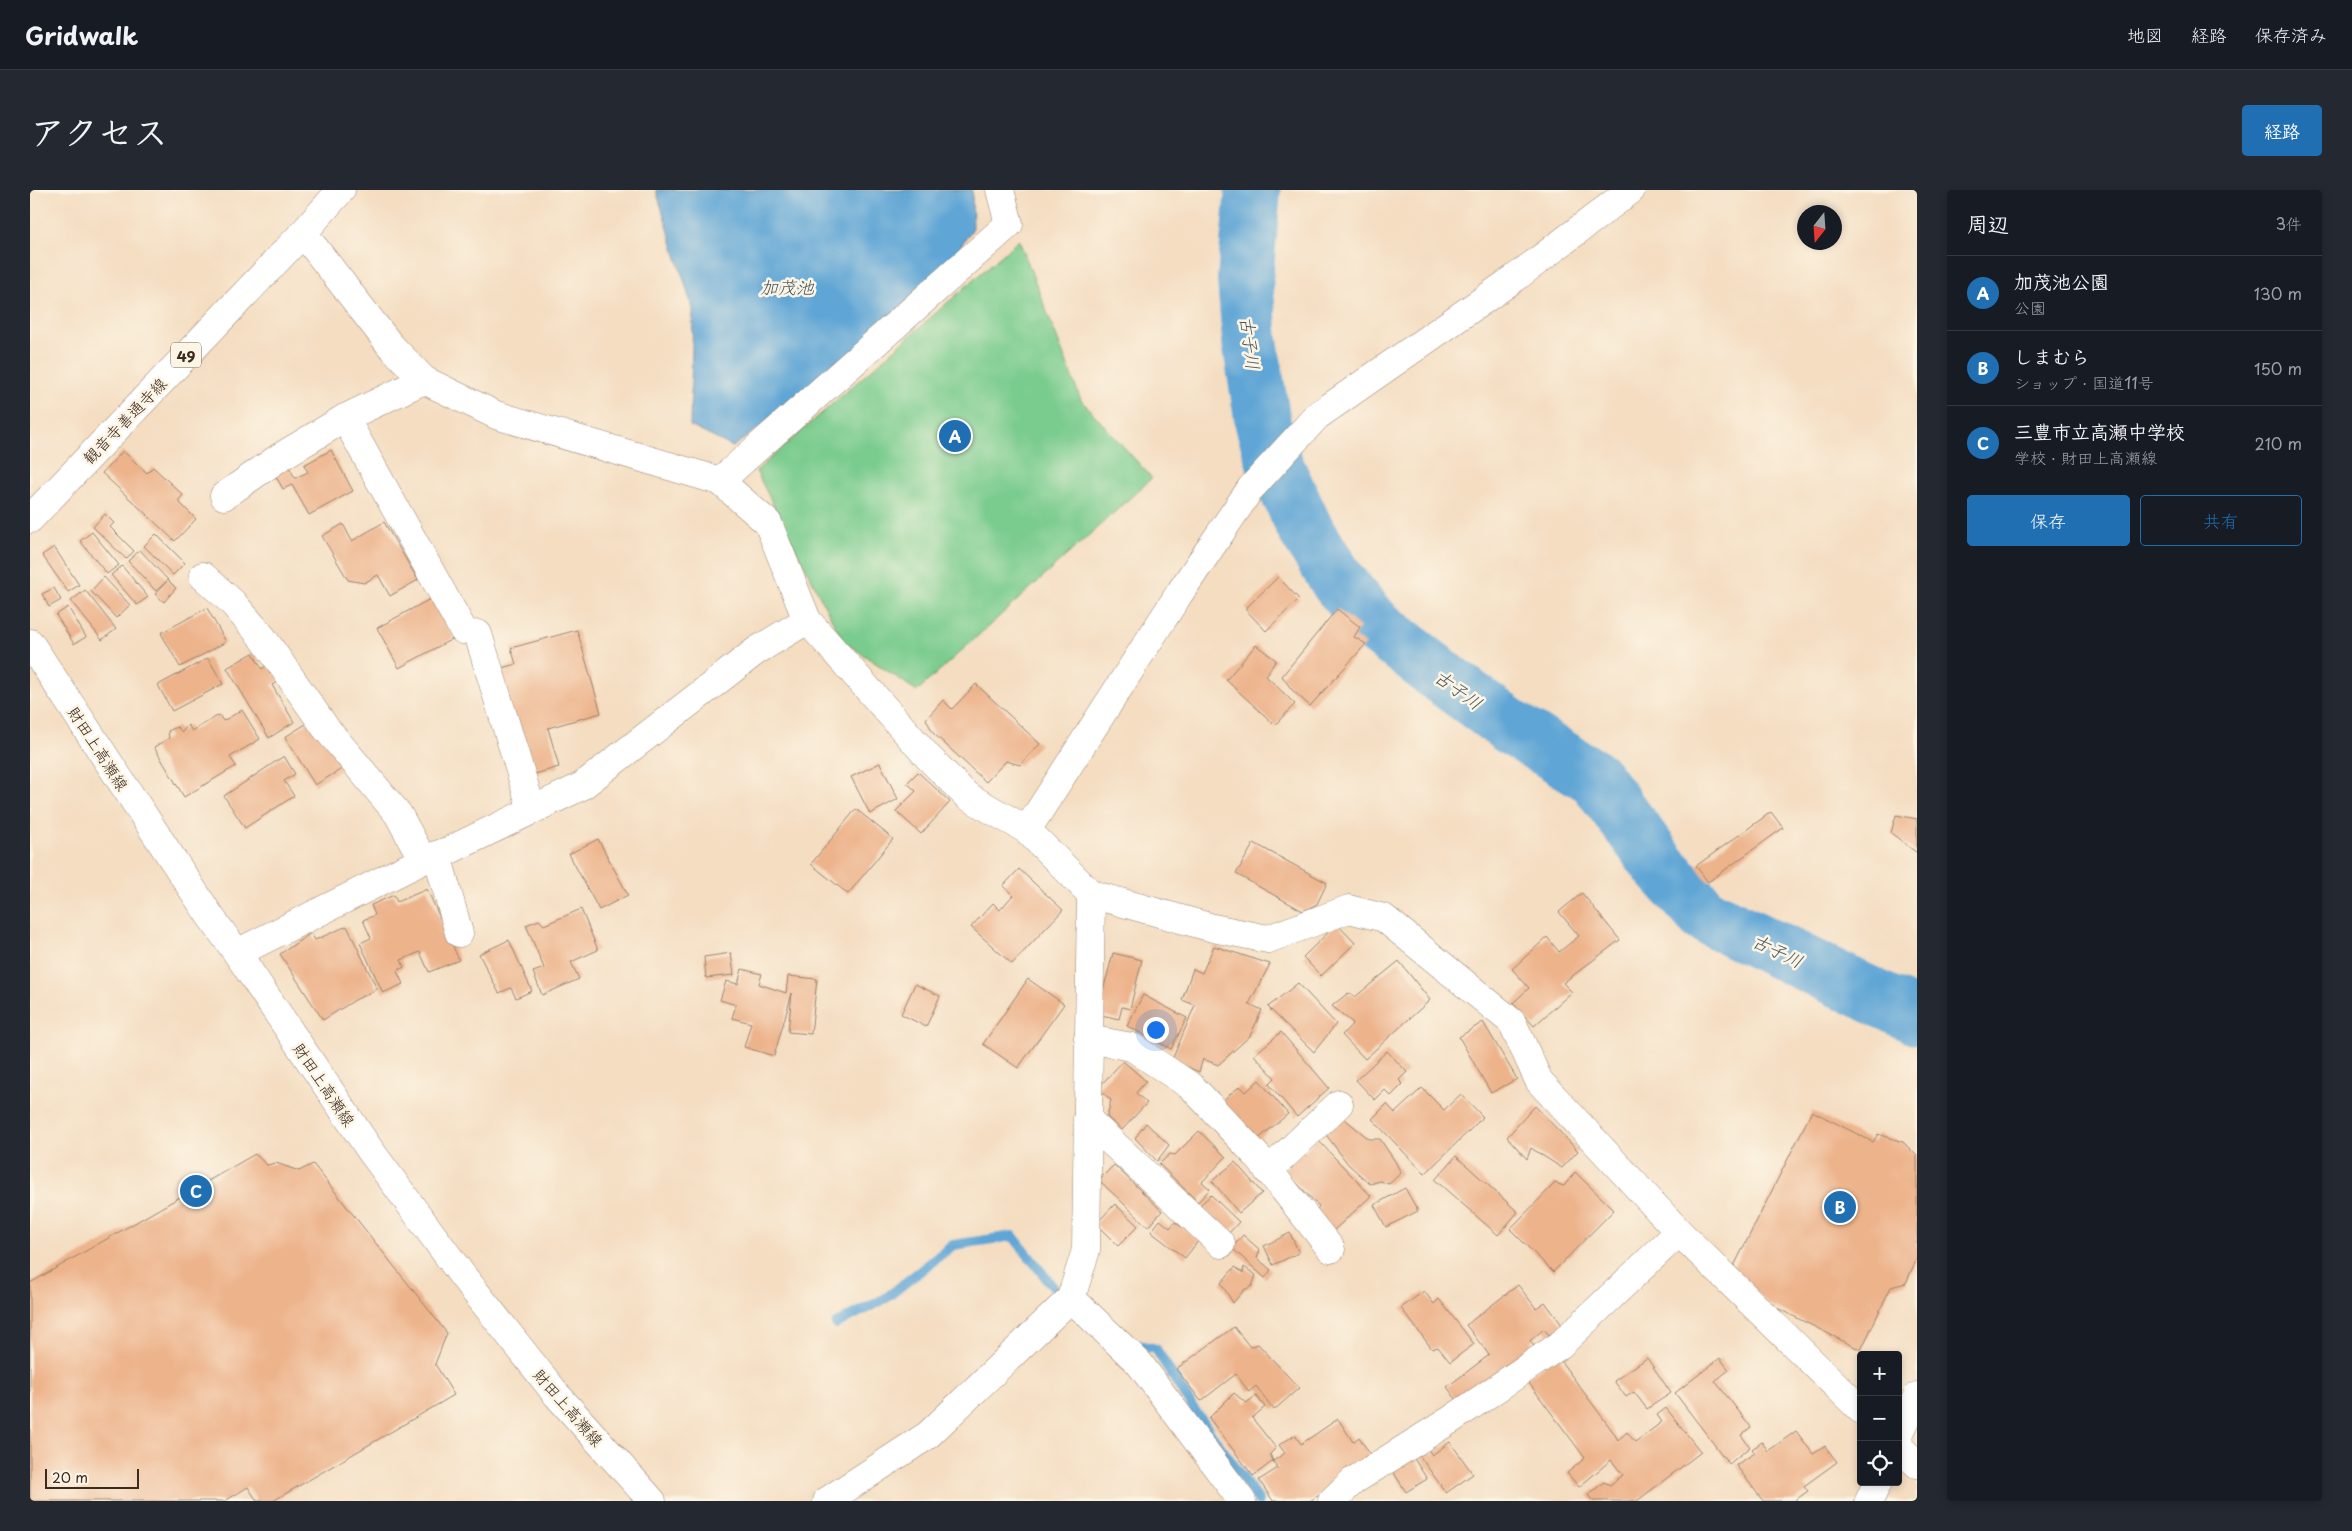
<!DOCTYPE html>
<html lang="ja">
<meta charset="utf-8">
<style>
body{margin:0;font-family:"Playpen Sans","Klee One",sans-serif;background:#242831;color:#f1f3f6}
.controls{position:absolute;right:15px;bottom:15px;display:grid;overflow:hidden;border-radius:5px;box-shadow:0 2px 8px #0003}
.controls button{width:45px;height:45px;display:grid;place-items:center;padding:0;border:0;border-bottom:1px solid #363941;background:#171b24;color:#f1f3f6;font:25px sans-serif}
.compass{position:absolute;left:1767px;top:15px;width:45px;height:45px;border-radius:50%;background:#171b24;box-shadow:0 2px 8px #0003;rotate:197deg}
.scale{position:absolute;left:15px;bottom:12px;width:94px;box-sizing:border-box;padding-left:5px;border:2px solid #3b2a1e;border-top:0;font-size:14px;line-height:18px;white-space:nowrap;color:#3b2a1e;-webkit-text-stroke:4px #fcf5e5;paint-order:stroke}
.you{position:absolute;left:1125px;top:839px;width:18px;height:18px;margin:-12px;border:4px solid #fff;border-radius:50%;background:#1a73e8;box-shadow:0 0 0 8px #1a73e833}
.badge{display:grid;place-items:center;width:32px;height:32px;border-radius:50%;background:#1f6fb2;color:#fff;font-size:16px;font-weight:700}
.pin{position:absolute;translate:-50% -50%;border:2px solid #fff;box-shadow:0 1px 5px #0006}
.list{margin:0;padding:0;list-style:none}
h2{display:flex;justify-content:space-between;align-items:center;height:65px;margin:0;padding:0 20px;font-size:21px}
h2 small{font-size:16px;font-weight:400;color:#9ea1a6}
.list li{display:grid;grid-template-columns:32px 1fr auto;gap:15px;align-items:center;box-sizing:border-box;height:75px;padding:0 20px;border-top:1px solid #363941}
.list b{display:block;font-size:19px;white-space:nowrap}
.list p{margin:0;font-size:16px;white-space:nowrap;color:#9ea1a6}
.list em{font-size:16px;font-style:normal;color:#9ea1a6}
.actions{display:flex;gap:10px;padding:15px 20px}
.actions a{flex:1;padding:11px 0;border:1px solid #1f6fb2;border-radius:5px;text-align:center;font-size:18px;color:#1f6fb2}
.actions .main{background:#1f6fb2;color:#fff}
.icon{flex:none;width:28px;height:28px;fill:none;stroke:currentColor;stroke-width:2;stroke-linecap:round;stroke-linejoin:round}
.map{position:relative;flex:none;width:1887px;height:1311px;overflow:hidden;border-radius:5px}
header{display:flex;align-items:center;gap:30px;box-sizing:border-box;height:70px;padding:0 25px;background:#171b24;border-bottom:1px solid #363941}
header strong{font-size:24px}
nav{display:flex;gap:28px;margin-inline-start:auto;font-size:18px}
.intro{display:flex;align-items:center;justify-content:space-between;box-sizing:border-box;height:120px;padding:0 30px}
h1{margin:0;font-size:35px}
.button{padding:12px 22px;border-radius:5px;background:#1f6fb2;color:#fff;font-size:18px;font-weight:700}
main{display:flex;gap:30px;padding:0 30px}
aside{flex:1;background:#171b24;border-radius:5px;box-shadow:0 2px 8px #0003}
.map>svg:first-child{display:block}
.green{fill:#7acc8e;stroke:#5a7b56}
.water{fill:#5ea5d5;stroke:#4c687a}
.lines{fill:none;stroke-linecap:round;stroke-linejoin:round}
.stream{stroke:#5ea5d5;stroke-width:10}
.river{stroke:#5ea5d5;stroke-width:56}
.building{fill:#edb48c}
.minor-casing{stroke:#988470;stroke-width:29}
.secondary-casing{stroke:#988470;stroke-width:29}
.primary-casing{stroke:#988470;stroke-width:29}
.trunk-casing{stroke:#988470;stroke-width:29}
.minor{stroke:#fff;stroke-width:28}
.secondary{stroke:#fff;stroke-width:28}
.primary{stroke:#fff;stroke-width:28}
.trunk{stroke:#fff;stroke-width:28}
.labels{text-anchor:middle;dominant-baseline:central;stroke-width:5;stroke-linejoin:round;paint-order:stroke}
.shield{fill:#fcf5e5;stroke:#75675a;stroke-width:1}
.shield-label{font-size:15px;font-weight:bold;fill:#3b2a1e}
.street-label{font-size:16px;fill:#3b2a1e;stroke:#fcf5e5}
.water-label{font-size:18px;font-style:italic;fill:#47555e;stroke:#fcf5e5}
</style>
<header>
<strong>Gridwalk</strong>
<nav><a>地図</a><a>経路</a><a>保存済み</a></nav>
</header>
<div class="intro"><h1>アクセス</h1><a class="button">経路</a></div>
<main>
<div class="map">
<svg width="1887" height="1311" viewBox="0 0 1887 1311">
<rect width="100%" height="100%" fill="#fcf5e5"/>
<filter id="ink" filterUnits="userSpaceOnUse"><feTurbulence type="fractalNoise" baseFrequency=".02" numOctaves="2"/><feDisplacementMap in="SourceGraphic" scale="10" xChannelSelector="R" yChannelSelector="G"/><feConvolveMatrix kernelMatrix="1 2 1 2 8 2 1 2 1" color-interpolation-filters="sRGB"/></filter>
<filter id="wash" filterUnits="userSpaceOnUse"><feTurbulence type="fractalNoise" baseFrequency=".0096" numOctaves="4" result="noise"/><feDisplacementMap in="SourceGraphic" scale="20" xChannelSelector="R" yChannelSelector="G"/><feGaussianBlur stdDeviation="1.12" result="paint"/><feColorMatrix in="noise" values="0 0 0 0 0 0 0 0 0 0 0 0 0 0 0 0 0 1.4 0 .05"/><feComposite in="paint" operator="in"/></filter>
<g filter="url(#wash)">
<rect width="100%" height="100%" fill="#f4ddc1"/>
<path class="green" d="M989 50 1051 210 1122 288 887 501 813 451 726 281Z"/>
<path class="water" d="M626 0H942L943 38 899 102 791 192 703 257 660 236 663 120Z"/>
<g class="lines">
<g class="stream">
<path d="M806 1134 856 1108 923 1055 983 1046 1035 1112"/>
<path d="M1099 1153 1126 1159 1161 1215 1229 1311"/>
</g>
<path class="river" d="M1223 0 1215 89 1220 151 1233 234 1244 272 1275 338 1309 393 1345 435 1415 489 1482 538 1565 588 1631 677 1674 725 1887 827"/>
</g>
<g id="blocks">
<g class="building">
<path d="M301 260 323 301 279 325 262 295 253 299 244 283 258 275 265 288 278 282 274 275Z"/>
<path d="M93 261 117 283 123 277 153 305 148 311 166 329 145 351 72 283Z"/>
<path d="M75 324 84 333 80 337 104 361 96 369 63 337Z"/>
<path d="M354 332 388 390 360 406 348 385 334 393 318 390 292 346 313 334 322 351Z"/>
<path d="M62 342 89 375 77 384 50 351Z"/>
<path d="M126 344 155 373 143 385 114 356Z"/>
<path d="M24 357 49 395 38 402 12 365Z"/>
<path d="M110 360 138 390 126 401 98 371Z"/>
<path d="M92 376 118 407 107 415 81 385Z"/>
<path d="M74 387 100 415 86 428 61 401Z"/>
<path d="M1248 387 1269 409 1236 441 1215 419Z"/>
<path d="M138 390 146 398 134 412 125 404Z"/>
<path d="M24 398 31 410 19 417 12 404Z"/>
<path d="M55 400 86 439 72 450 41 411Z"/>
<path d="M402 408 424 448 369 478 347 438Z"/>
<path d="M38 417 56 447 44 454 26 425Z"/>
<path d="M177 418 196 452 150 477 131 443Z"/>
<path d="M1307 419 1330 437 1324 447 1336 454 1280 516 1262 500 1252 486Z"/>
<path d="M547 440 571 523 518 538 529 577 498 586 468 479 486 474 481 458Z"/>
<path d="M1226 455 1246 470 1236 486 1265 514 1245 535 1196 490Z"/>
<path d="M223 463 232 479 240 473 250 490 242 495 264 532 239 548 197 478Z"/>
<path d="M178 468 193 494 142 521 128 495Z"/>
<path d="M946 494 1010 554 990 575 976 571 956 592 903 543 896 529 913 510 922 519Z"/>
<path d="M212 520 230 549 200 567 206 576 154 607 124 557 139 548 138 541 147 537 152 542 158 535 162 541 189 525 193 531Z"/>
<path d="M284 529 315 577 285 595 255 547Z"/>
<path d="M254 566 265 584 254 591 264 606 215 638 194 606Z"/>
<path d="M850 573 868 609 840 624 821 587Z"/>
<path d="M888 582 920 612 891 644 866 621 886 601 877 593Z"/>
<path d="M826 619 863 649 818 704 781 674Z"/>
<path d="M1741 622 1753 638 1678 692 1666 676Z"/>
<path d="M1866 625 1887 629V663L1861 643Z"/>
<path d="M568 649 598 705 569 720 539 664Z"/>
<path d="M1224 653 1297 693 1287 714 1273 721 1206 684Z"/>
<path d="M989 679 1033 720 982 774 941 737 963 713 970 720 983 705 973 696Z"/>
<path d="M397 699 429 770 399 782 390 762 371 770 374 777 367 781 373 794 353 803 330 753 341 748 333 730 345 725 341 715 364 705 367 712Z"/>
<path d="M1552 703 1590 750 1533 793 1542 802 1504 836 1483 813 1499 798 1482 779 1517 747 1529 762 1549 746 1529 722Z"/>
<path d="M551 719 568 760 541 772 549 789 512 805 503 782 514 778 496 735 509 730 514 735Z"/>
<path d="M1307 734 1325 753 1291 786 1273 767Z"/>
<path d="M317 736 347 799 325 810 293 830 250 764 281 743 285 750Z"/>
<path d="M479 750 502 801 486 808 481 798 469 803 449 764Z"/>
<path d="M1184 756 1240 774 1219 814 1232 820 1220 846 1188 875 1173 869 1169 882 1142 870 1165 815 1152 810 1163 779 1172 783Z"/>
<path d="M701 763 704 785 676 788 674 767Z"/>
<path d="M1083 763 1112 770 1100 819 1092 817 1089 829 1067 824Z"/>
<path d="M1369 771 1400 810 1335 869 1312 845 1323 833 1302 816 1318 803 1325 807Z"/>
<path d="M712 779 732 784 729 794 756 803 758 786 787 789 781 844 758 842 762 803 744 866 714 857 721 833 702 828 706 815 690 810 696 791 708 794Z"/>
<path d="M998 789 1034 814 988 878 953 854Z"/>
<path d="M1268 793 1306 834 1284 862 1238 817Z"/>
<path d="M885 794 910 806 896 837 871 824Z"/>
<path d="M1113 805 1157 828 1141 859 1097 836Z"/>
<path d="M1453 832 1487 889 1461 903 1429 847Z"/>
<path d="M1251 842 1299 898 1267 927 1239 894 1245 888 1224 865Z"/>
<path d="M1357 861 1377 882 1369 890 1373 894 1361 906 1355 900 1345 910 1326 890Z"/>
<path d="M1093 871 1116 891 1106 903 1117 913 1092 940 1077 927 1081 910 1068 898Z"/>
<path d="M1229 890 1258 924 1227 950 1192 911 1210 896 1216 902Z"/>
<path d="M1392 898 1414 920 1431 904 1453 927 1395 984 1342 929 1357 914 1365 923Z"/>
<path d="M1505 916 1548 961 1532 978 1501 958 1497 969 1477 947Z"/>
<path d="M1782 921 1843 952 1848 944 1873 952 1887 966V1068L1876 1093 1861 1097 1831 1160 1737 1113 1703 1078Z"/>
<path d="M1311 926 1339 949H1350L1366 973 1371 983 1359 994 1350 991 1340 994 1318 974 1294 942Z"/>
<path d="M1116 933 1139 955 1127 971 1105 948Z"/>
<path d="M1169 941 1196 967 1172 992 1180 999 1168 1012 1129 974 1140 964 1145 965Z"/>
<path d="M1287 949 1341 1006 1302 1042 1285 1023 1289 1016 1254 980Z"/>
<path d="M225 964 237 975 246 973 269 981 283 974 417 1143 405 1174 424 1205 243 1311H227L218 1297 195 1311H0V1093Z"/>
<path d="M1426 966 1488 1022 1468 1045 1405 990Z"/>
<path d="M1205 972 1232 1003 1209 1023 1182 991Z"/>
<path d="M1084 975 1132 1021 1118 1037 1069 990Z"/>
<path d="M1545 982 1584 1020 1523 1082 1480 1039 1525 993 1534 996Z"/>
<path d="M1375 998 1388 1021 1356 1037 1344 1015Z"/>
<path d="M1181 1005 1209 1032 1199 1043 1170 1015Z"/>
<path d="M1085 1014 1108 1036 1088 1056 1066 1034Z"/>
<path d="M1130 1030 1140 1038 1145 1032 1169 1050 1155 1068 1121 1042Z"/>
<path d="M1260 1043 1269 1063 1243 1075 1234 1056Z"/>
<path d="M1213 1045 1230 1060 1227 1068 1241 1080 1235 1088 1202 1058Z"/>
<path d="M1205 1077 1213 1083 1214 1077 1226 1085 1222 1096 1214 1100 1203 1113 1191 1093Z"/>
<path d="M1488 1095 1506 1118 1515 1112 1532 1135 1519 1145 1514 1139 1500 1151 1507 1160 1432 1217 1417 1197 1459 1165 1436 1135Z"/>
<path d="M1394 1101 1404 1114 1409 1109 1444 1154 1420 1172 1408 1157 1402 1159 1371 1118Z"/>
<path d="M1204 1137 1220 1157 1228 1154 1269 1198 1244 1220 1226 1196 1219 1202 1206 1184 1171 1211 1146 1179Z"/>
<path d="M1527 1166 1584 1243 1588 1250 1597 1242 1605 1252 1632 1232 1627 1225 1636 1218 1671 1262 1607 1311H1563L1558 1305 1574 1292 1580 1295 1593 1285 1581 1270 1549 1297 1537 1283 1555 1268 1496 1189Z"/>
<path d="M1617 1168 1641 1203 1617 1219 1604 1202 1596 1207 1584 1191Z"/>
<path d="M1690 1168 1699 1180 1685 1191 1721 1237 1711 1245 1720 1257 1699 1274 1645 1203Z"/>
<path d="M1204 1203 1216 1213 1226 1206 1235 1217 1222 1228 1246 1258 1240 1264 1243 1271 1223 1286 1179 1228Z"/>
<path d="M1308 1229 1323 1252 1329 1247 1343 1269 1280 1311H1243L1229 1290 1248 1278 1243 1271 1255 1263 1249 1255 1265 1245 1271 1254Z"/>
<path d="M1766 1241 1783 1264 1795 1256 1807 1272 1774 1296 1778 1301 1764 1311H1733L1706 1275 1725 1263 1722 1259 1732 1252 1738 1261Z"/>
<path d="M1420 1252 1443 1284 1416 1303 1389 1265 1398 1259 1402 1265Z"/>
<path d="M1383 1267 1397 1289 1376 1302 1362 1280Z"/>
</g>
</g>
</g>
<g filter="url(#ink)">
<use href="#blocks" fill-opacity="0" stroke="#988470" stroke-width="1"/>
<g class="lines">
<defs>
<g id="minor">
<path d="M273 43 360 155 394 190 466 225 690 291 738 333 777 430 898 567 937 606 997 640 1061 704 1183 738 1238 749 1319 719 1354 728 1482 832 1509 891 1649 1042 1831 1220"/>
<path d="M315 228 433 440"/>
<path d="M690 291 979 34 970 0"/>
<path d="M194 306 250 267 315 228 394 190"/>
<path d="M173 386 202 412 233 448 295 537 368 624 393 670"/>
<path d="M448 444 502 620"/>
<path d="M997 640 1149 404 1221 298 1287 226 1485 88 1601 0"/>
<path d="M407 665 429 743"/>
<path d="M207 763 393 670 418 661 552 596 726 461 777 430"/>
<path d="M1058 849 1102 857 1162 897 1228 967 1301 1059"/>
<path d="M1057 929 1191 1054"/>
<path d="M1238 981 1309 914"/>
<path d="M1041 1108 1109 1173 1212 1311"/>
<path d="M1868 1256 1887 1274"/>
<path d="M797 1311 898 1245 1041 1108 1056 1060 1061 704"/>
<path d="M1302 1311 1323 1291 1422 1229 1530 1155 1649 1042"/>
</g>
<path id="secondary" d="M0 453 180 726 207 763 340 960 432 1085 527 1205 622 1311"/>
<path id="primary" d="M0 329 273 43 311 0"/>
<g id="trunk">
<path d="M1868 1247 1887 1206"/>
<path d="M1839 1311 1848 1292"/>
</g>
</defs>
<use href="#minor" class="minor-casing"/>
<use href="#secondary" class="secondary-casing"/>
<use href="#primary" class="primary-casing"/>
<use href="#trunk" class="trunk-casing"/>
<use href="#minor" class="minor"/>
<use href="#secondary" class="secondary"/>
<use href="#primary" class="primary"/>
<use href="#trunk" class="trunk"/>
</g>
</g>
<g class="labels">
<rect class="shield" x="141" y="152.5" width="30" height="25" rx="4"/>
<g class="shield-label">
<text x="156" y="165">49</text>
</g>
<g class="street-label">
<text transform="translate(94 230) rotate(-46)">観音寺善通寺線</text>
<text transform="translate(69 558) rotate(57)">財田上高瀬線</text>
<text transform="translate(295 894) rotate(56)">財田上高瀬線</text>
<text transform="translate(539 1217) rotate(49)">財田上高瀬線</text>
</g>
<g class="water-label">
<text x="757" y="96">加茂池</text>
<text transform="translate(1221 153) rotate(83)">古子川</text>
<text transform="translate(1429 499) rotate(36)">古子川</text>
<text transform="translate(1748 760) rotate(26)">古子川</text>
</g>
</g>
</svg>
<div class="controls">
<button>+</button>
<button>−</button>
<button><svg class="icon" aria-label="locate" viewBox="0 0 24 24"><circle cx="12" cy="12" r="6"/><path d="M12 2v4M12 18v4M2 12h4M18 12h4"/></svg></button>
</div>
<svg class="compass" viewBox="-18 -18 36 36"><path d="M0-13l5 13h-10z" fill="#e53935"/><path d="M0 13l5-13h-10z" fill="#9ea1a6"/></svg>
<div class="scale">20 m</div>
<div class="you"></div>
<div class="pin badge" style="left:925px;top:246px">A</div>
<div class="pin badge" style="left:1810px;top:1017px">B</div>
<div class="pin badge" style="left:166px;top:1001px">C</div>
</div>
<aside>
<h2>周辺<small>3件</small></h2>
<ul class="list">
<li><span class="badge">A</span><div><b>加茂池公園</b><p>公園</p></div><em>130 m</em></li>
<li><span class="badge">B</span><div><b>しまむら</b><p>ショップ · 国道11号</p></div><em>150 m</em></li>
<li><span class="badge">C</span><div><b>三豊市立高瀬中学校</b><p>学校 · 財田上高瀬線</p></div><em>210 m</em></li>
</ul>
<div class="actions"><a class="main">保存</a><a>共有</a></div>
</aside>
</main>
